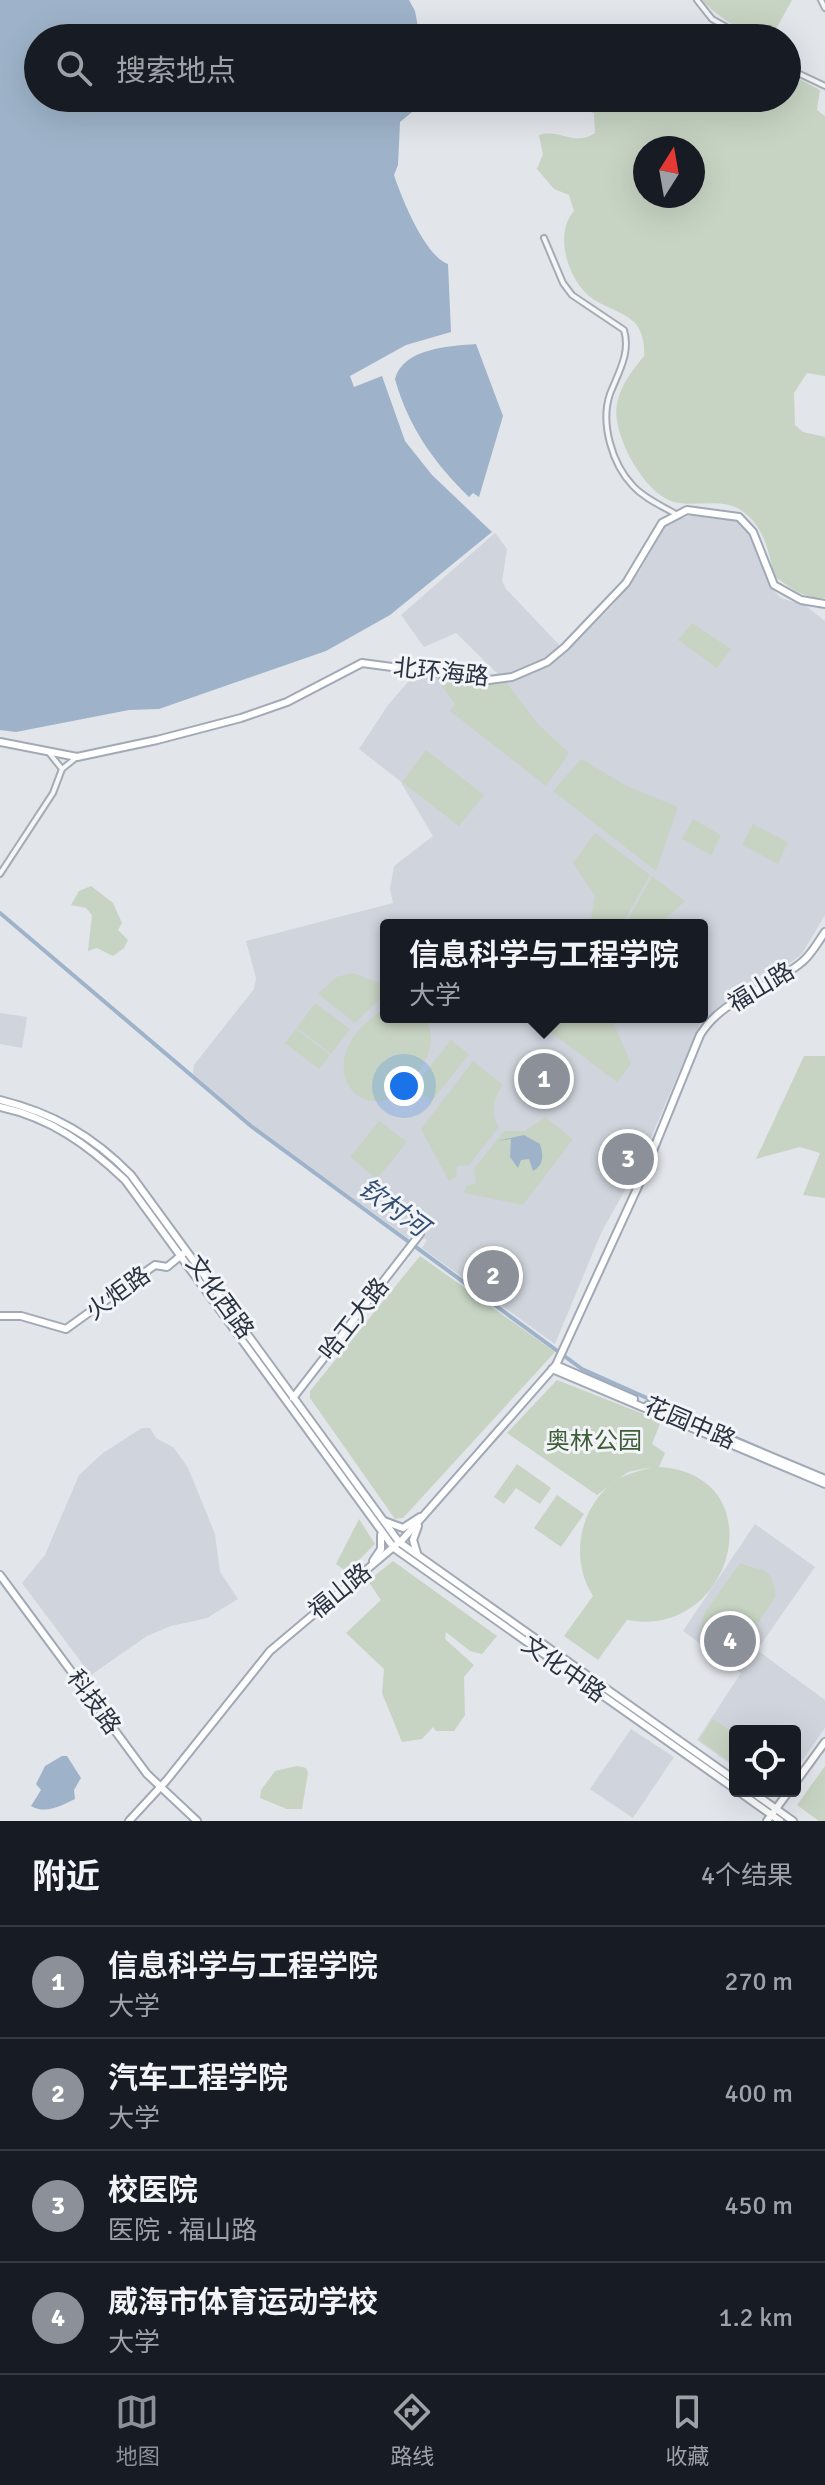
<!DOCTYPE html>
<html lang="zh">
<meta charset="utf-8">
<style>
body{margin:0;font-family:Signika,"Noto Sans SC",sans-serif;background:#242831;color:#f1f3f6}
.controls{position:absolute;right:24px;bottom:24px;display:grid;overflow:hidden;border-radius:8px;box-shadow:0 8px 32px #0002}
.controls button{width:72px;height:72px;display:grid;place-items:center;padding:0;border:0;border-bottom:2px solid #363941;background:#171b24;color:#f1f3f6;font:40px sans-serif}
.compass{position:absolute;left:633px;top:136px;width:72px;height:72px;border-radius:50%;background:#171b24;box-shadow:0 8px 32px #0002;rotate:11deg}
.you{position:absolute;left:404px;top:1086px;width:28px;height:28px;margin:-20px;border:6px solid #fff;border-radius:50%;background:#1a73e8;box-shadow:0 0 0 12px #1a73e833}
.badge{display:grid;place-items:center;width:52px;height:52px;border-radius:50%;background:#8c9099;color:#fff;font-size:26px;font-weight:700}
.pin{position:absolute;translate:-50% -50%;border:4px solid #fff;box-shadow:0 2px 8px #0006}
.popup{position:absolute;left:380px;top:919px;width:328px;height:104px;box-sizing:border-box;display:grid;place-content:center;border-radius:8px;background:#171b24;filter:drop-shadow(0 2px 6px #0005);font-size:26px;white-space:nowrap;color:#9ea1a6}
.popup b{font-size:30px;color:#f1f3f6}
.popup::after{content:'';position:absolute;left:50%;top:100%;margin-left:-16px;border:16px solid transparent;border-top-color:#171b24}
.list{margin:0;padding:0;list-style:none}
h2{display:flex;justify-content:space-between;align-items:center;height:104px;margin:0;padding:0 32px;font-size:34px}
h2 small{font-size:26px;font-weight:400;color:#9ea1a6}
.list li{display:grid;grid-template-columns:52px 1fr auto;gap:24px;align-items:center;box-sizing:border-box;height:112px;padding:0 32px;border-top:2px solid #363941}
.list b{display:block;font-size:30px;white-space:nowrap}
.list p{margin:0;font-size:26px;white-space:nowrap;color:#9ea1a6}
.list em{font-size:26px;font-style:normal;color:#9ea1a6}
.icon{flex:none;width:44px;height:44px;fill:none;stroke:currentColor;stroke-width:2;stroke-linecap:round;stroke-linejoin:round}
.map{position:relative;flex:none;width:825px;height:1821px;overflow:hidden}
.search{position:absolute;background:#171b24;box-shadow:0 8px 32px #0002;left:24px;right:24px;top:24px;height:88px;display:flex;align-items:center;gap:20px;box-sizing:border-box;padding:0 28px;border-radius:44px;color:#9ea1a6;font-size:30px}
.sheet{height:552px;background:#171b24}
nav{display:flex;justify-content:space-around;align-items:center;box-sizing:border-box;height:112px;border-top:2px solid #363941;background:#171b24;font-size:22px;color:#9ea1a6}
nav a{display:grid;justify-items:center;gap:4px}
nav .on{color:#8c9099}
.map>svg:first-child{display:block}
.built{fill:#d0d4dc;fill-rule:evenodd}
.green{fill:#c7d4c3;fill-rule:evenodd}
.water{fill:#9eb3c9}
.lines{fill:none;stroke-linecap:round;stroke-linejoin:round}
.canal{stroke:#9eb3c9;stroke-width:4}
.minor-casing{stroke:#a7acb4;stroke-width:8}
.major-casing{stroke:#a2a9b6;stroke-width:10}
.minor{stroke:#f5f6f8;stroke-width:4}
.major{stroke:#fff;stroke-width:6}
.labels{text-anchor:middle;dominant-baseline:central;stroke-width:6;stroke-linejoin:round;paint-order:stroke}
.street-label{font-size:24px;fill:#2a3342;stroke:#f2f4f7}
.park-label{font-size:24px;fill:#3f5d38;stroke:#f2f4f7}
.water-label{font-size:26px;font-style:italic;fill:#355175;stroke:#f2f4f7}
</style>
<div class="map">
<svg width="825" height="1821" viewBox="0 0 825 1821">
<rect width="100%" height="100%" fill="#e2e5ea"/>
<g class="built">
<path d="M695 514 732 519 741 523 751 535 770 587 781 598 806 606 825 621V915L802 954 775 974 734 995 700 1024 639 1165 601 1233 555 1344 422 1248 427 1240 415 1231 408 1238 258 1129 193 1074 194 1065 254 989 256 978 246 941 393 903 390 889 394 866 433 836 400 781 359 749 388 705 415 674 475 683 506 682 456 633 424 647 401 615 495 533 507 549 502 581 506 589 566 652 612 606 639 572 667 523ZM386 925H702V1017H386Z"/>
<path d="M0 1013 27 1017 22 1048 0 1044Z"/>
<path d="M142 1428H150L156 1438 174 1448 188 1468 215 1534 220 1572 238 1599 207 1618 171 1626 147 1636 91 1675 22 1583 45 1555 79 1475 103 1453Z"/>
<path d="M755 1524 815 1567 757 1650 825 1700V1728L795 1771V1731H735V1767L697 1740 741 1673 683 1631Z"/>
<path d="M631 1729 674 1757 633 1818 590 1789Z"/>
</g>
<g class="green">
<path d="M702 0H792L775 31 779 38C772 38 760 40 754 37 741 31 709 10 702 0Z"/>
<path d="M672 24C695 24 717 22 735 38H615Z"/>
<path d="M787 73 820 90 817 110 825 116V376L807 373 794 393 795 425 803 432 825 437V598L815 599 795 591 774 576C769 552 764 526 742 511 721 496 695 509 671 501 643 491 611 433 617 404 621 384 632 371 644 356 645 345 642 328 633 321 620 310 602 307 589 296 567 277 554 233 574 211L569 195 554 189 537 169 543 154 539 135C559 128 575 147 595 133L594 113 549 98H787ZM693 148V196H645V148Z"/>
<path d="M692 623 731 649 717 668 678 640Z"/>
<path d="M436 677 506 682 538 724 569 753 546 786 450 711 455 704Z"/>
<path d="M426 750 484 795 459 826 402 782Z"/>
<path d="M581 759 627 786 678 807 656 871 553 791Z"/>
<path d="M693 819 721 835 711 855 682 839Z"/>
<path d="M753 824 788 842 778 864 742 845Z"/>
<path d="M595 833 650 875 622 925H590L595 896 573 863Z"/>
<path d="M652 876 685 901 659 925H625Z"/>
<path d="M91 886 113 903 122 923 118 930 128 940 124 948 113 956 97 948 88 951 92 915 86 908 71 905 79 891Z"/>
<path d="M353 973 386 986 381 998 355 1023 318 994 336 977Z"/>
<path d="M315 1003 350 1029 331 1054 297 1028Z"/>
<path d="M386 1008V1017H423C434 1032 433 1046 424 1063 379 1152 291 1066 386 1008Z"/>
<path d="M537 1017H611L631 1064 617 1082 541 1025Z"/>
<path d="M296 1029 330 1055 319 1069 285 1043Z"/>
<path d="M451 1040 469 1054 432 1101 414 1087Z"/>
<path d="M804 1056H825V1198L803 1195 820 1153 800 1147 756 1159Z"/>
<path d="M473 1061 503 1085C493 1099 490 1112 499 1127L469 1165 457 1166 456 1177 449 1181 421 1129Z"/>
<path d="M545 1117 573 1139 523 1205 464 1193 467 1185 476 1184 474 1169 504 1131H525Z"/>
<path d="M379 1121 407 1142 377 1179 350 1157Z"/>
<path d="M420 1256 555 1352 403 1518 395 1519 310 1398V1391Z"/>
<path d="M557 1380 661 1421 652 1444 665 1453 659 1467C776 1474 735 1640 627 1620L598 1660 564 1636 593 1596C569 1559 579 1505 617 1480 628 1473 640 1471 652 1467L628 1472 597 1495 507 1433Z"/>
<path d="M517 1464 551 1488 540 1504 516 1488 504 1504 494 1497Z"/>
<path d="M557 1495 584 1514 561 1547 534 1528Z"/>
<path d="M359 1519 375 1544 347 1572 336 1564Z"/>
<path d="M393 1561 497 1636 482 1654 470 1651 446 1632 445 1639 474 1665 464 1677 465 1715 454 1731H436L433 1727 422 1739 402 1742 382 1693 384 1669 346 1633 381 1600 368 1581Z"/>
<path d="M740 1563C765 1574 770 1563 776 1596L738 1652C721 1642 692 1650 704 1614Z"/>
<path d="M713 1719 735 1734V1765L699 1740Z"/>
<path d="M297 1766 306 1768 308 1773 302 1809H287L260 1798 261 1790 275 1771Z"/>
<path d="M825 1766V1821H819L797 1805Z"/>
</g>
<g class="water">
<path d="M0 0H409L415 11 420 38H38V98H429L400 122 398 165 394 175C402 199 425 256 448 264L451 332 406 345 350 376 354 387 382 376 405 441 432 475 492 532 390 615 326 651 159 709 129 710 16 732 0 730Z"/>
<path d="M476 344 503 416 479 497 473 493 469 497C434 463 408 426 395 379 403 348 450 346 476 344Z"/>
<path d="M524 1135 540 1144C543 1155 545 1164 533 1171L529 1159 521 1160 518 1168 510 1157 511 1139 497 1141Z"/>
<path d="M62 1756H67L81 1778 74 1790 75 1799C62 1805 46 1815 31 1806L41 1790 36 1784 45 1766Z"/>
</g>
<g class="lines">
<path class="canal" d="M0 913 251 1126 582 1369 781 1458"/>
<defs>
<g id="minor">
<path d="M697 0 712 19 746 38"/>
<path d="M821 0 825 8"/>
<path d="M787 68 825 86"/>
<path d="M544 238 563 283 572 295 624 330C631 353 618 373 610 394 600 423 612 464 633 486 644 498 660 505 674 513"/>
<path d="M50 754 62 769"/>
<path d="M0 874 53 793 62 769 77 757"/>
</g>
<g id="major">
<path d="M0 742 77 757 157 740 241 718 287 702 362 663 489 680 512 677 547 662 565 647 626 583 662 523 687 510 739 517 753 532 774 585 801 600 825 604"/>
<path d="M0 1100C53 1113 93 1136 131 1175L399 1542 735 1780"/>
<path d="M0 1107C51 1118 88 1145 125 1180L394 1548 735 1789"/>
<path d="M0 1316H21L66 1329 155 1265 167 1267 184 1253"/>
<path d="M556 1365 634 1399"/>
<path d="M552 1369 825 1484"/>
<path d="M293 1398 420 1234"/>
<path d="M648 1405 825 1479"/>
<path d="M384 1521 403 1528 420 1517"/>
<path d="M417 1553 413 1540 418 1526"/>
<path d="M373 1561 381 1549V1535"/>
<path d="M0 1575 147 1774 197 1821"/>
<path d="M795 1783 825 1742"/>
<path d="M738 1791 780 1821"/>
<path d="M751 1791 793 1821"/>
<path d="M129 1821 166 1781 270 1651 403 1539 556 1365 641 1180 700 1035C723 997 769 990 802 962 811 955 818 942 825 932"/>
<path d="M767 1821 789 1791"/>
</g>
</defs>
<use href="#minor" class="minor-casing"/>
<use href="#major" class="major-casing"/>
<use href="#minor" class="minor"/>
<use href="#major" class="major"/>
</g>
<g class="labels">
<g class="street-label">
<text transform="translate(441 672) rotate(6)">北环海路</text>
<text transform="translate(761 987) rotate(-31)">福山路</text>
<text transform="translate(118 1293) rotate(-36)">火炬路</text>
<text transform="translate(220 1297) rotate(54)">文化西路</text>
<text transform="translate(354 1319) rotate(-52)">哈工大路</text>
<text transform="translate(690 1423) rotate(23)">花园中路</text>
<text transform="translate(340 1591) rotate(-39)">福山路</text>
<text transform="translate(564 1669) rotate(35)">文化中路</text>
<text transform="translate(94 1702) rotate(54)">科技路</text>
</g>
<g class="park-label">
<text x="594" y="1441">奥林公园</text>
</g>
<g class="water-label">
<text transform="translate(393 1208) rotate(36)">钦村河</text>
</g>
</g>
</svg>
<div class="controls">
<button><svg class="icon" aria-label="locate" viewBox="0 0 24 24"><circle cx="12" cy="12" r="6"/><path d="M12 2v4M12 18v4M2 12h4M18 12h4"/></svg></button>
</div>
<svg class="compass" viewBox="-18 -18 36 36"><path d="M0-13l5 13h-10z" fill="#e53935"/><path d="M0 13l5-13h-10z" fill="#9ea1a6"/></svg>
<div class="you"></div>
<div class="pin badge" style="left:544px;top:1079px">1</div>
<div class="popup"><b>信息科学与工程学院</b>大学</div>
<div class="pin badge" style="left:493px;top:1276px">2</div>
<div class="pin badge" style="left:628px;top:1159px">3</div>
<div class="pin badge" style="left:730px;top:1641px">4</div>
<div class="search"><svg class="icon" aria-label="search" viewBox="0 0 24 24"><circle cx="10" cy="10" r="6"/><path d="M15 15l6 6"/></svg>搜索地点</div>
</div>
<section class="sheet">
<h2>附近<small>4个结果</small></h2>
<ul class="list">
<li><span class="badge">1</span><div><b>信息科学与工程学院</b><p>大学</p></div><em>270 m</em></li>
<li><span class="badge">2</span><div><b>汽车工程学院</b><p>大学</p></div><em>400 m</em></li>
<li><span class="badge">3</span><div><b>校医院</b><p>医院 · 福山路</p></div><em>450 m</em></li>
<li><span class="badge">4</span><div><b>威海市体育运动学校</b><p>大学</p></div><em>1.2 km</em></li>
</ul>
</section>
<nav>
<a class="on"><svg class="icon" aria-label="map" viewBox="0 0 24 24"><path d="M3 6l6-2 6 2 6-2v14l-6 2-6-2-6 2zM9 4v14M15 6v14"/></svg>地图</a>
<a><svg class="icon" aria-label="directions" viewBox="0 0 24 24"><path d="M12 3l9 9-9 9-9-9zM9 14v-3h6M13 9l2 2-2 2"/></svg>路线</a>
<a><svg class="icon" aria-label="saved" viewBox="0 0 24 24"><path d="M7 4h10v16l-5-4-5 4z"/></svg>收藏</a>
</nav>
